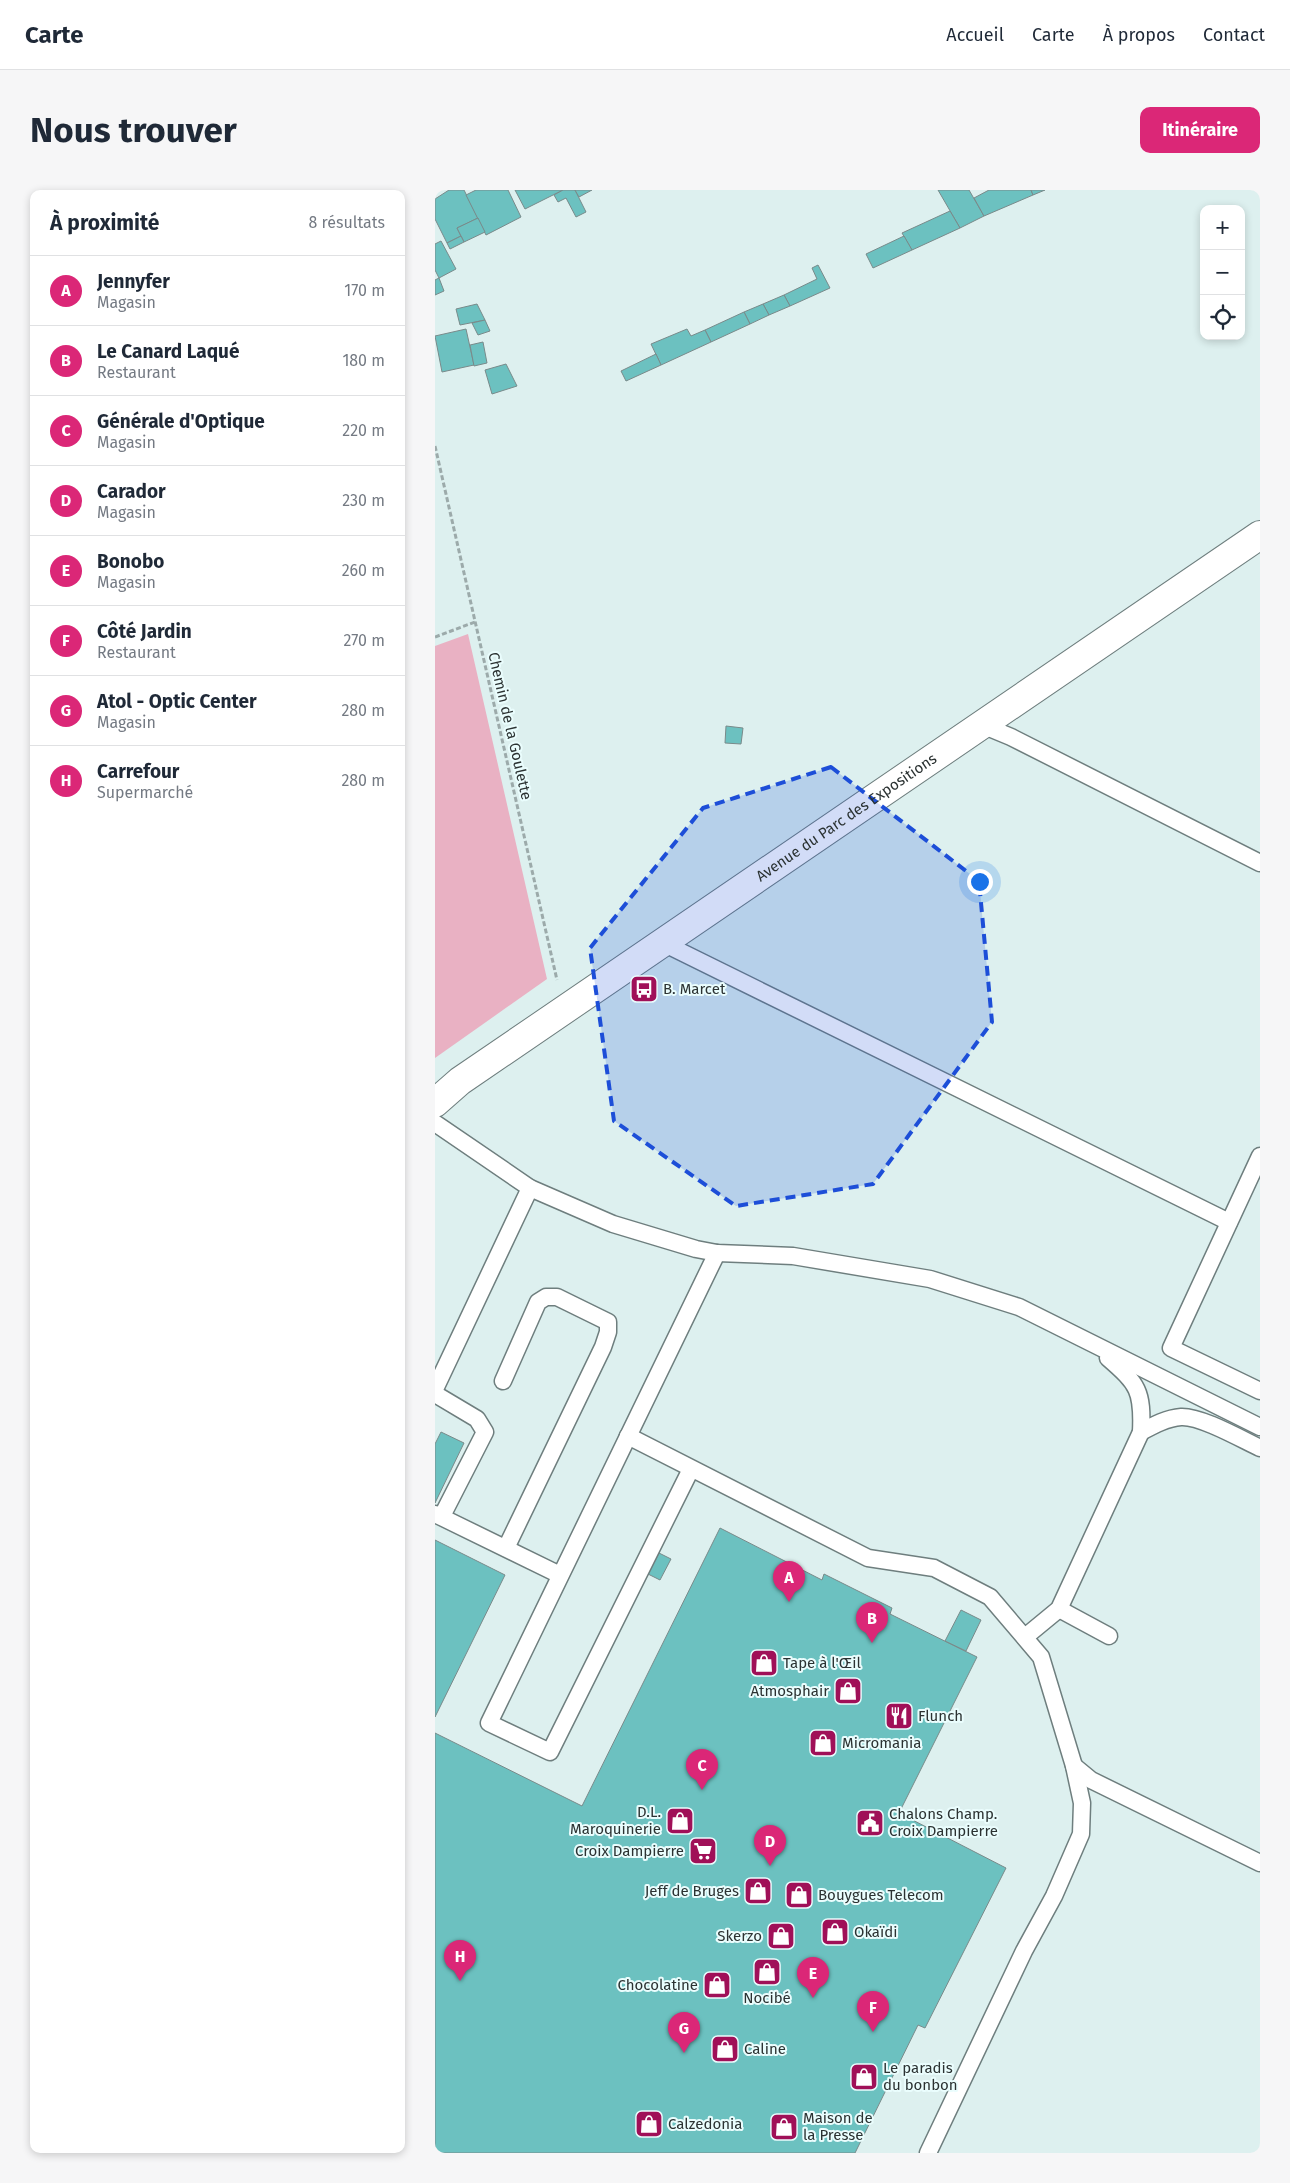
<!DOCTYPE html>
<html lang="fr">
<meta charset="utf-8">
<style>
body{margin:0;font-family:"Fira Sans",sans-serif;background:#f6f6f7;color:#1f2937}
.controls{position:absolute;right:15px;top:15px;display:grid;overflow:hidden;border-radius:10px;box-shadow:0 2px 8px #0003}
.controls button{width:45px;height:45px;display:grid;place-items:center;padding:0;border:0;border-bottom:1px solid #e0e1e3;background:#fff;color:#1f2937;font:25px sans-serif}
.you{position:absolute;left:544px;top:691px;width:18px;height:18px;margin:-12px;border:4px solid #fff;border-radius:50%;background:#1a73e8;box-shadow:0 0 0 8px #1a73e833}
.badge{display:grid;place-items:center;width:32px;height:32px;border-radius:50%;background:#db2777;color:#fff;font-size:16px;font-weight:700}
.pin{position:absolute;translate:-50% -41px;filter:drop-shadow(0 1px 2px #0008)}
.pin::after{content:'';position:absolute;top:26px;width:18px;height:15px;background:inherit;clip-path:polygon(0 0,100% 0,50% 100%)}
.list{margin:0;padding:0;list-style:none}
h2{display:flex;justify-content:space-between;align-items:center;height:65px;margin:0;padding:0 20px;font-size:21px}
h2 small{font-size:16px;font-weight:400;color:#747a83}
.list li{display:grid;grid-template-columns:32px 1fr auto;gap:15px;align-items:center;box-sizing:border-box;height:70px;padding:0 20px;border-top:1px solid #e0e1e3}
.list b{display:block;font-size:19px;white-space:nowrap}
.list p{margin:0;font-size:16px;white-space:nowrap;color:#747a83}
.list em{font-size:16px;font-style:normal;color:#747a83}
.icon{flex:none;width:28px;height:28px;fill:none;stroke:currentColor;stroke-width:2;stroke-linecap:round;stroke-linejoin:round}
.map{position:relative;flex:none;width:825px;height:1963px;overflow:hidden;border-radius:10px}
header{display:flex;align-items:center;gap:30px;box-sizing:border-box;height:70px;padding:0 25px;background:#fff;border-bottom:1px solid #e0e1e3}
header strong{font-size:24px}
nav{display:flex;gap:28px;margin-inline-start:auto;font-size:18px}
.intro{display:flex;align-items:center;justify-content:space-between;box-sizing:border-box;height:120px;padding:0 30px}
h1{margin:0;font-size:35px}
.button{padding:12px 22px;border-radius:10px;background:#db2777;color:#fff;font-size:18px;font-weight:700}
main{display:flex;gap:30px;padding:0 30px}
aside{flex:1;background:#fff;border-radius:10px;box-shadow:0 2px 8px #0003}
.map>svg:first-child{display:block}
.green{fill:#e9b1c3}
.building{fill:#6cc1c0;stroke:#798a8a}
.lines{fill:none;stroke-linecap:round;stroke-linejoin:round}
.service-casing{stroke:#6e7e7e;stroke-width:19}
.minor-casing{stroke:#6e7e7e;stroke-width:30}
.path{stroke:#9caaaa;stroke-width:3;stroke-dasharray:5 2.5;stroke-linecap:butt}
.service{stroke:#fff;stroke-width:16}
.minor{stroke:#fff;stroke-width:28}
.marked{fill:#1d4ed8;fill-opacity:0.2;stroke:#1d4ed8;stroke-width:4;stroke-dasharray:10 6;stroke-linejoin:round}
.labels{text-anchor:middle;dominant-baseline:central;stroke-width:4;stroke-linejoin:round;paint-order:stroke}
.street-label{font-size:15px;fill:#2b3232;stroke:#eafdfd}
.poi-label{font-size:15px;fill:#2b3232;stroke:#eafdfd;text-anchor:start}
</style>
<header>
<strong>Carte</strong>
<nav><a>Accueil</a><a>Carte</a><a>À propos</a><a>Contact</a></nav>
</header>
<div class="intro"><h1>Nous trouver</h1><a class="button">Itinéraire</a></div>
<main>
<aside>
<h2>À proximité<small>8 résultats</small></h2>
<ul class="list">
<li><span class="badge">A</span><div><b>Jennyfer</b><p>Magasin</p></div><em>170 m</em></li>
<li><span class="badge">B</span><div><b>Le Canard Laqué</b><p>Restaurant</p></div><em>180 m</em></li>
<li><span class="badge">C</span><div><b>Générale d'Optique</b><p>Magasin</p></div><em>220 m</em></li>
<li><span class="badge">D</span><div><b>Carador</b><p>Magasin</p></div><em>230 m</em></li>
<li><span class="badge">E</span><div><b>Bonobo</b><p>Magasin</p></div><em>260 m</em></li>
<li><span class="badge">F</span><div><b>Côté Jardin</b><p>Restaurant</p></div><em>270 m</em></li>
<li><span class="badge">G</span><div><b>Atol - Optic Center</b><p>Magasin</p></div><em>280 m</em></li>
<li><span class="badge">H</span><div><b>Carrefour</b><p>Supermarché</p></div><em>280 m</em></li>
</ul>
</aside>
<div class="map">
<svg width="825" height="1963" viewBox="0 0 825 1963">
<rect width="100%" height="100%" fill="#ddf0ef"/>
<path class="green" d="M33 444 112 789 0 868V456Z"/>
<g class="building">
<path d="M14 0H29L43 28 22 38 26 46 12 53 0 29V9Z"/>
<path d="M41 0H73L86 27 51 45 31 5Z"/>
<path d="M80 0H128L90 19Z"/>
<path d="M128 0H140L151 22 141 27 131 8 123 12 119 5Z"/>
<path d="M140 0H157L144 7Z"/>
<path d="M503 0H534L549 26 525 38Z"/>
<path d="M554 0H596L598 5 549 26 539 8Z"/>
<path d="M596 0H610L598 5Z"/>
<path d="M515 21 525 38 477 60 467 43Z"/>
<path d="M43 28 50 42 29 52 22 38Z"/>
<path d="M26 46 29 52 15 59 12 53Z"/>
<path d="M469 46 477 60 438 78 431 64Z"/>
<path d="M6 51 21 79 4 88 0 80V54Z"/>
<path d="M383 75 395 98 355 116 349 105 382 89 377 78Z"/>
<path d="M4 88 9 101 0 105V90Z"/>
<path d="M349 105 355 116 334 125 328 114Z"/>
<path d="M42 114 50 130 25 135 21 119Z"/>
<path d="M328 114 334 125 315 134 309 122Z"/>
<path d="M309 122 315 134 276 152 270 140Z"/>
<path d="M50 130 55 141 43 145 37 133Z"/>
<path d="M31 139 39 175 7 182 0 146Z"/>
<path d="M252 139 256 146 270 140 276 152 226 175 216 154Z"/>
<path d="M48 152 52 173 39 176 35 155Z"/>
<path d="M221 164 226 175 191 191 186 181Z"/>
<path d="M71 174 82 196 57 204 50 180Z"/>
<path d="M291 536 308 538 306 554 290 553Z"/>
<path d="M6 1242 29 1253 0 1313V1254Z"/>
<path d="M285 1338 387 1390 389 1384 457 1418 455 1424 542 1467 464 1623 571 1678 490 1838 483 1835 420 1963H0V1543L147 1616Z"/>
<path d="M0 1350 70 1385 0 1527Z"/>
<path d="M224 1363 236 1369 225 1390 213 1384Z"/>
<path d="M526 1420 546 1430 531 1461 510 1451Z"/>
</g>
<g class="lines">
<defs>
<g id="service">
<path d="M547 535 576 547 825 673"/>
<path d="M228 753 794 1032"/>
<path d="M0 933 95 998 178 1034 261 1059 282 1063 358 1066 495 1089 584 1117 825 1237"/>
<path d="M825 966 736 1158 825 1201"/>
<path d="M68 1191 103 1112 111 1107H122L173 1132V1142L168 1157 71 1358"/>
<path d="M0 1199 95 998"/>
<path d="M0 1204 42 1229 50 1242 7 1326"/>
<path d="M706 1242C719 1235 732 1228 746 1227 766 1226 806 1249 825 1258"/>
<path d="M193 1246 433 1368 499 1378 555 1407 606 1467 639 1576 647 1613 646 1644 619 1706 589 1761 493 1963"/>
<path d="M256 1279 115 1562 54 1533 282 1063"/>
<path d="M0 1324 125 1385"/>
<path d="M624 1419 674 1446"/>
<path d="M590 1447 624 1419 706 1242C708 1201 703 1194 673 1168"/>
<path d="M639 1576 656 1590 825 1673"/>
</g>
<g id="minor">
<path id="s1" d="M0 913 25 891 825 345"/>
</g>
</defs>
<use href="#service" class="service-casing"/>
<use href="#minor" class="minor-casing"/>
<g class="path">
<path d="M0 256 122 790"/>
<path d="M0 447 40 432"/>
</g>
<use href="#service" class="service"/>
<use href="#minor" class="minor"/>
</g>
<path class="marked" d="M396 577 544 691 557 832 438 994 301 1016 179 931 155 758 268 618Z"/>
<defs>
<symbol id="bus-square" viewBox="-11 -11 22 22"><rect x="-9" y="-9" width="18" height="18" rx="4" fill="#a01058" stroke="#eafdfd"/><path d="M-5-6H5V4H4V6H2V4H-2V6H-4V4H-5ZM-3.5-4V0h7V-4ZM-3.5 1.2v1.5H-2V1.2ZM2 1.2v1.5H3.5V1.2Z" fill="#fff"/></symbol>
<symbol id="shop-square" viewBox="-11 -11 22 22"><rect x="-9" y="-9" width="18" height="18" rx="4" fill="#a01058" stroke="#eafdfd"/><path d="M-5-2.5h2.3a2.7 3.5 0 0 1 5.4 0H5L5.5 6h-11ZM-1.5-2.5h3a1.5 2.3 0 0 0-3 0Z" fill="#fff"/></symbol>
<symbol id="restaurant-square" viewBox="-11 -11 22 22"><rect x="-9" y="-9" width="18" height="18" rx="4" fill="#a01058" stroke="#eafdfd"/><path d="M-5-6h1v4h1v-4h1v4h1v-4h1v5L-1.5 .5V6h-2V.5L-5-1ZM5-6V6H3V1.5H1.5Q1.5-4 5-6Z" fill="#fff"/></symbol>
<symbol id="civic-square" viewBox="-11 -11 22 22"><rect x="-9" y="-9" width="18" height="18" rx="4" fill="#a01058" stroke="#eafdfd"/><path d="M-.6-6.5H3V-4.5H.6V-3L4-1V1h2V6H-6V1h2V-1L-.6-3ZM-1.2 2.5V6h2.4V2.5Z" fill="#fff"/></symbol>
<symbol id="supermarket-square" viewBox="-11 -11 22 22"><rect x="-9" y="-9" width="18" height="18" rx="4" fill="#a01058" stroke="#eafdfd"/><path d="M-6-5.5h2.5l.6 2H6L4.5 2H-2.5L-4.4-4H-6ZM-1.5 3.2a1.3 1.3 0 1 0 .1 0ZM3 3.2a1.3 1.3 0 1 0 .1 0Z" fill="#fff"/></symbol>
</defs>
<g fill-rule="evenodd">
<use href="#bus-square" x="193" y="783" width="32" height="32"/>
<use href="#shop-square" x="313" y="1457" width="32" height="32"/>
<use href="#shop-square" x="397" y="1485" width="32" height="32"/>
<use href="#restaurant-square" x="448" y="1510" width="32" height="32"/>
<use href="#shop-square" x="372" y="1537" width="32" height="32"/>
<use href="#shop-square" x="229" y="1615" width="32" height="32"/>
<use href="#civic-square" x="419" y="1617" width="32" height="32"/>
<use href="#supermarket-square" x="252" y="1645" width="32" height="32"/>
<use href="#shop-square" x="307" y="1685" width="32" height="32"/>
<use href="#shop-square" x="348" y="1689" width="32" height="32"/>
<use href="#shop-square" x="384" y="1726" width="32" height="32"/>
<use href="#shop-square" x="330" y="1730" width="32" height="32"/>
<use href="#shop-square" x="316" y="1766" width="32" height="32"/>
<use href="#shop-square" x="266" y="1779" width="32" height="32"/>
<use href="#shop-square" x="274" y="1843" width="32" height="32"/>
<use href="#shop-square" x="413" y="1871" width="32" height="32"/>
<use href="#shop-square" x="198" y="1918" width="32" height="32"/>
<use href="#shop-square" x="333" y="1921" width="32" height="32"/>
</g>
<g class="labels">
<g class="street-label">
<text transform="translate(75 536) rotate(77)">Chemin de la Goulette</text>
<text stroke="none"><textPath href="#s1" startOffset="501">Avenue du Parc des Expositions</textPath></text>
</g>
<g class="poi-label">
<text x="228" y="799">B. Marcet</text>
<text x="348" y="1473">Tape à l'Œil</text>
<text x="394" y="1501" text-anchor="end">Atmosphair</text>
<text x="483" y="1526">Flunch</text>
<text x="407" y="1553">Micromania</text>
<text x="226" y="1622" text-anchor="end">D.L.<tspan x="226" dy="17">Maroquinerie</tspan></text>
<text x="454" y="1624">Chalons Champ.<tspan x="454" dy="17">Croix Dampierre</tspan></text>
<text x="249" y="1661" text-anchor="end">Croix Dampierre</text>
<text x="304" y="1701" text-anchor="end">Jeff de Bruges</text>
<text x="383" y="1705">Bouygues Telecom</text>
<text x="419" y="1742">Okaïdi</text>
<text x="327" y="1746" text-anchor="end">Skerzo</text>
<text x="263" y="1795" text-anchor="end">Chocolatine</text>
<text x="332" y="1808" text-anchor="middle">Nocibé</text>
<text x="309" y="1859">Caline</text>
<text x="448" y="1878">Le paradis<tspan x="448" dy="17">du bonbon</tspan></text>
<text x="368" y="1928">Maison de<tspan x="368" dy="17">la Presse</tspan></text>
<text x="233" y="1934">Calzedonia</text>
</g>
</g>
</svg>
<div class="controls">
<button>+</button>
<button>−</button>
<button><svg class="icon" aria-label="locate" viewBox="0 0 24 24"><circle cx="12" cy="12" r="6"/><path d="M12 2v4M12 18v4M2 12h4M18 12h4"/></svg></button>
</div>
<div class="you"></div>
<div class="pin badge" style="left:354px;top:1412px">A</div>
<div class="pin badge" style="left:437px;top:1453px">B</div>
<div class="pin badge" style="left:267px;top:1600px">C</div>
<div class="pin badge" style="left:335px;top:1676px">D</div>
<div class="pin badge" style="left:378px;top:1808px">E</div>
<div class="pin badge" style="left:438px;top:1842px">F</div>
<div class="pin badge" style="left:249px;top:1863px">G</div>
<div class="pin badge" style="left:25px;top:1791px">H</div>
</div>
</main>
